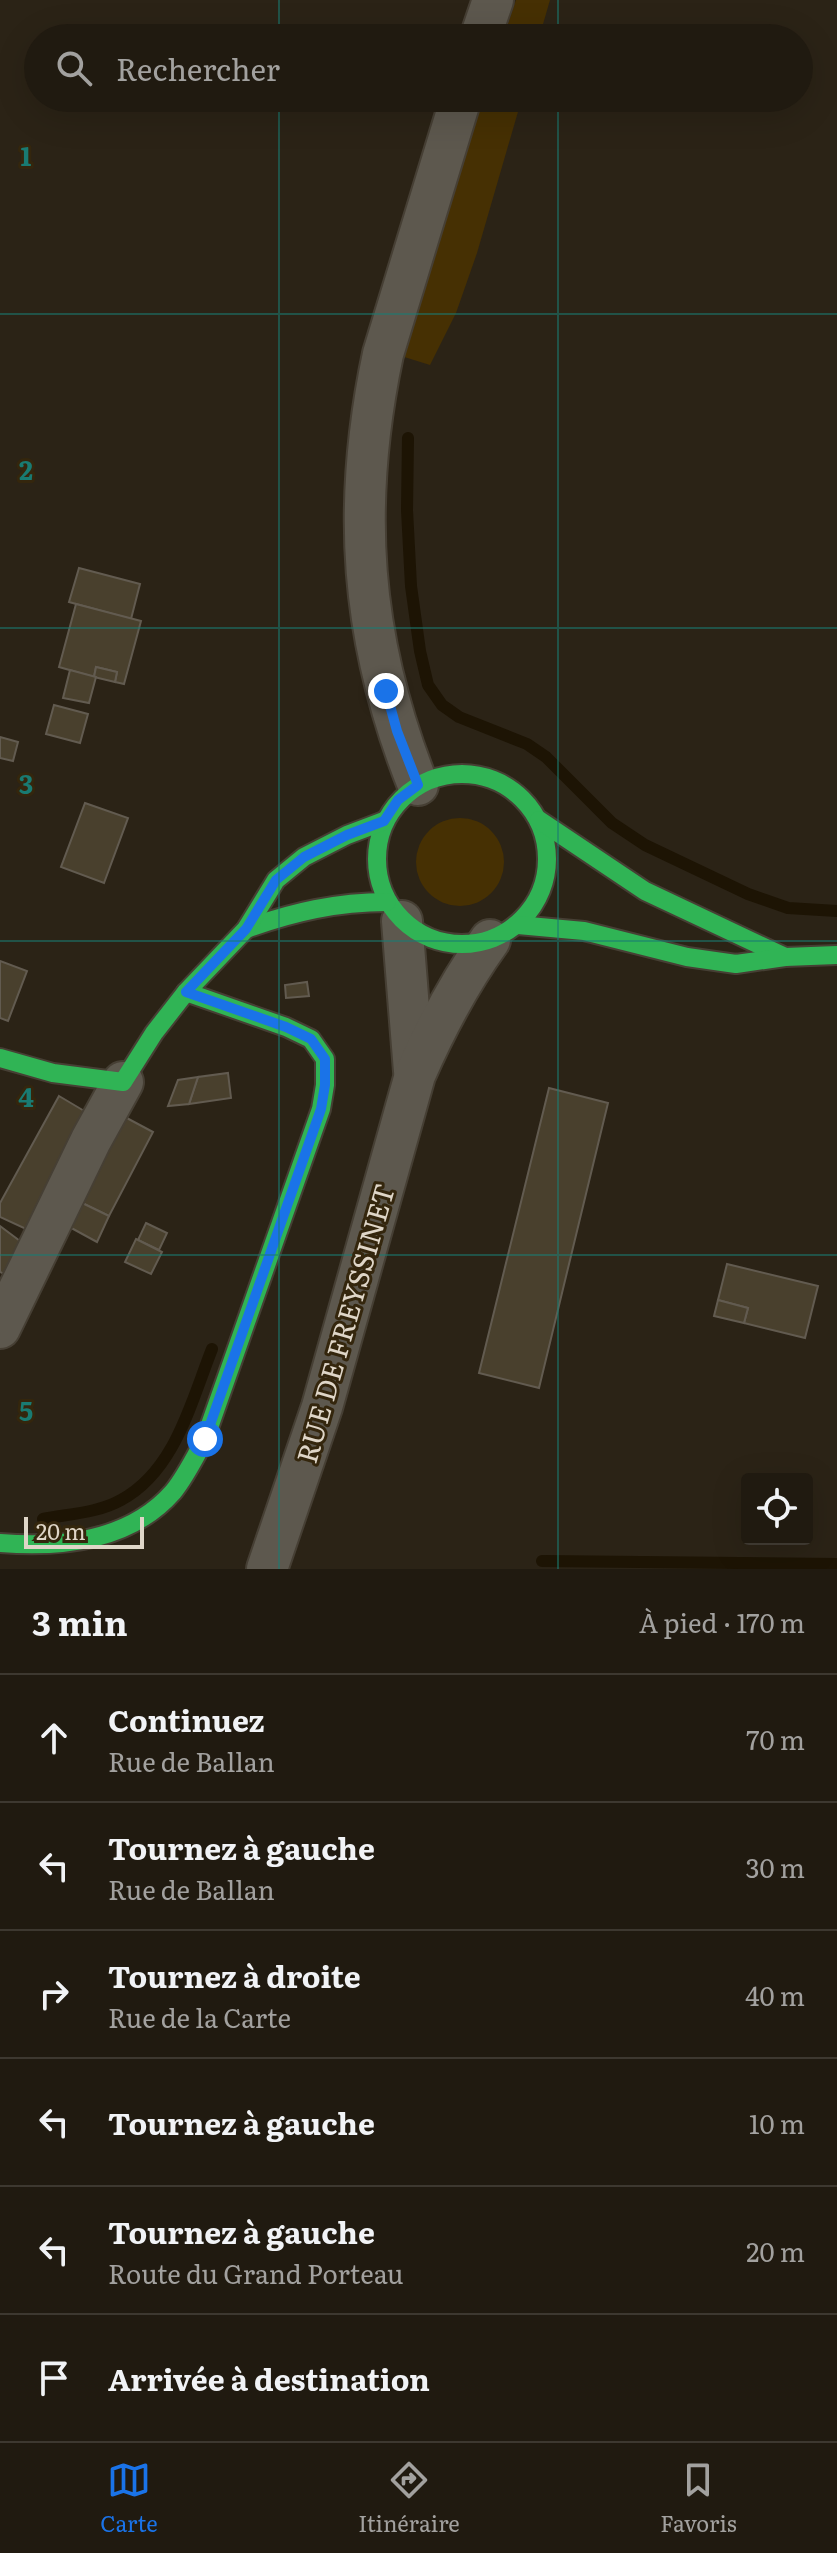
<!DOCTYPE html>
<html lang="fr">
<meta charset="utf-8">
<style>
body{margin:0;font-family:Literata,serif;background:#282319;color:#f1f3f6}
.controls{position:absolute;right:24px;bottom:24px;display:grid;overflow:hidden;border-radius:8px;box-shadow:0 8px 32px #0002}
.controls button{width:72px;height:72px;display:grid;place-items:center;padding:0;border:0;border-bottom:2px solid #3d3830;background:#201a10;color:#f1f3f6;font:40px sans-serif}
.scale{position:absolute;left:24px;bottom:20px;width:120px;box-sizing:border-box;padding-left:8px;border:4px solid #dfd6c8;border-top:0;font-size:22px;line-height:28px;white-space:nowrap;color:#dfd6c8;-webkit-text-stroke:6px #34260d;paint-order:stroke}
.stop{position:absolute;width:24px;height:24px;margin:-18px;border:6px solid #1a73e8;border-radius:50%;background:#fff}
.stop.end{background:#1a73e8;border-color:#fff;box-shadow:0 2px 8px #0008}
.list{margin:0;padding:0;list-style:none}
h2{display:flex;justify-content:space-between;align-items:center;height:104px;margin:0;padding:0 32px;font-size:34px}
h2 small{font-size:26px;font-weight:400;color:#a2a19f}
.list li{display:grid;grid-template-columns:52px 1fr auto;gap:24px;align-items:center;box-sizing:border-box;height:128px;padding:0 32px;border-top:2px solid #3d3830}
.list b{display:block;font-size:30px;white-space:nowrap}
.list p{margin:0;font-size:26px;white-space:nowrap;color:#a2a19f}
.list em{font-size:26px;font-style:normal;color:#a2a19f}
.icon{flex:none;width:44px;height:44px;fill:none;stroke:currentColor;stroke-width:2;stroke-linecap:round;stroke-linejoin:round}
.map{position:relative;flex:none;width:837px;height:1569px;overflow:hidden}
.search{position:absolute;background:#201a10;box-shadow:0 8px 32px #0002;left:24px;right:24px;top:24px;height:88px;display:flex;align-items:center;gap:20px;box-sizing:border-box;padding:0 28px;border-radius:44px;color:#a2a19f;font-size:30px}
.sheet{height:872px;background:#201a10}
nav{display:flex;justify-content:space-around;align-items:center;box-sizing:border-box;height:112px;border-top:2px solid #3d3830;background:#201a10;font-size:22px;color:#a2a19f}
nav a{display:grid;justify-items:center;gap:4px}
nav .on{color:#1a73e8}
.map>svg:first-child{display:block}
.green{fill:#463003}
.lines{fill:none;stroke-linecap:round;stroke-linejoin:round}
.stream{stroke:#1d1404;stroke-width:12}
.building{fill:#49402d;stroke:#625b50;stroke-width:2}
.street-casing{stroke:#463f34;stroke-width:44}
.fast-casing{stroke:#463f34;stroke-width:22}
.street{stroke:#5d584e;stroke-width:40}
.fast{stroke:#30b455;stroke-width:18}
.route{stroke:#1a73e8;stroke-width:10}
.grid{fill:none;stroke:#197b72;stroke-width:2;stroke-opacity:0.55}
.labels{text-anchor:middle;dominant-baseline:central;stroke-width:6;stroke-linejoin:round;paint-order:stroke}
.street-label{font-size:28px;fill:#dfd6c8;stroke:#34260d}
.grid-label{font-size:26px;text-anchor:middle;font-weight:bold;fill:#197b72;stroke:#34260d;stroke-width:6;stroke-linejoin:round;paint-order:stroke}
</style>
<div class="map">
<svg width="837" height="1569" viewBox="0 0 837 1569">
<rect width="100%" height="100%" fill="#2b2316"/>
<g class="green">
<path d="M516 0H550L539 38H503Z"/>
<path d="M482 98H522L477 253 456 313 430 365 401 356 442 213Z"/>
<circle cx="460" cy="862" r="44"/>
</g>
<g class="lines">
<g class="stream">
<path d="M408 438 407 510 411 586 420 651 428 685 442 705 459 717 527 744 546 757 612 823 645 845 748 894 788 908 837 911"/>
<path d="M43 1519C68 1514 98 1513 121 1500 175 1471 191 1402 212 1349"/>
<path d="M542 1561 837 1564"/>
</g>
</g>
<g class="building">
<path d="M79 568 140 584 131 619 69 602Z"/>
<path d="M76 604 141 621 124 684 115 682 117 672 96 667 94 677 59 667Z"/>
<path d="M96 667 117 672 115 682 94 677Z"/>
<path d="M70 670 96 677 89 703 63 698Z"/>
<path d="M54 705 88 714 80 743 46 734Z"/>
<path d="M0 737 18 742 13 761 0 758Z"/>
<path d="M85 803 128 818 104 883 61 867Z"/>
<path d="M0 961 27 971 8 1021 0 1018Z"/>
<path d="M307 982 309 996 286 998 285 985Z"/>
<path d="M228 1073 231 1098 189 1104 198 1077Z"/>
<path d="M198 1077 189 1104 168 1106 178 1080Z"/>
<path d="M549 1088 608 1103 539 1388 479 1373Z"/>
<path d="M59 1096 91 1115 26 1229 0 1217V1203Z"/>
<path d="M123 1116 153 1132 109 1216 76 1200Z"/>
<path d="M76 1200 109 1216 97 1242 64 1224Z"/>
<path d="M146 1223 167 1233 159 1250 138 1240Z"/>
<path d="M0 1226 24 1244 6 1275 0 1272Z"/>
<path d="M136 1239 162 1252 151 1274 125 1262Z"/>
<path d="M727 1264 818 1286 805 1338 744 1323 748 1308 718 1300Z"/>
<path d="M718 1300 748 1308 744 1323 714 1316Z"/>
</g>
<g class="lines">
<defs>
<g id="street">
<path d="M480 38 493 0"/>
<path d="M418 785C360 640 351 506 383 354L461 98"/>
<path d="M402 921 414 1071"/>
<path d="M0 1328 91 1140 123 1082"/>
<path d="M267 1569 322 1407 415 1075C436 1027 459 983 490 940"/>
</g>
<g id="fast">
<circle cx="462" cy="859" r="85"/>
<path d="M539 820 645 891 785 957"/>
<path d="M518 925 584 931 687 957 736 964 785 957 837 955"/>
<path d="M246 929C293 912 337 902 387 902"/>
<path d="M0 1058 53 1073 123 1082 154 1033 186 992 246 929 276 880 304 857 347 835 384 821"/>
<path d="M0 1543C61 1548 130 1541 173 1492 186 1476 195 1457 205 1439L321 1109 325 1085V1059L311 1039 286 1027 186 992"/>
</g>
</defs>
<use href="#street" class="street-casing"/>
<use href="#fast" class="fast-casing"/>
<use href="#street" class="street"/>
<use href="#fast" class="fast"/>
</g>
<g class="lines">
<path class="route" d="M205 1439 321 1109 325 1085V1059L311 1039 286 1027 186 992 246 929 276 880 304 857 347 835 384 821 398 800 418 785 397 731 386 691"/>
</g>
<path class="grid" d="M279 0V38M558 0V38M279 98V1569M558 98V1569M0 314H837M0 628H837M0 941H837M0 1255H837"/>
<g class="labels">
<g class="street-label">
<text transform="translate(344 1323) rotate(-74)">RUE DE FREYSSINET</text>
</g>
</g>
<g class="grid-label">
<text x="26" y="166">1</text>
<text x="26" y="480">2</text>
<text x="26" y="794">3</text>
<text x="26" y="1107">4</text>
<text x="26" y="1421">5</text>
</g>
</svg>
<div class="controls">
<button><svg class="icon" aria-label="locate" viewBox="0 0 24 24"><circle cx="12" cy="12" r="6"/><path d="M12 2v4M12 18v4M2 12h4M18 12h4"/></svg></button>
</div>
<div class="scale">20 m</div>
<div class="stop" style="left:205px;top:1439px"></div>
<div class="stop end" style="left:386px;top:691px"></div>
<div class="search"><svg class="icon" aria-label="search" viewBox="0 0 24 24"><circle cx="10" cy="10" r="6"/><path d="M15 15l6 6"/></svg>Rechercher</div>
</div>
<section class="sheet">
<h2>3 min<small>À pied · 170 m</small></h2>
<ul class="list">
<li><svg class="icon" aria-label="ahead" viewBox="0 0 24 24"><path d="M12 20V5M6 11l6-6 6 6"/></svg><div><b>Continuez</b><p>Rue de Ballan</p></div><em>70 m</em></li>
<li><svg class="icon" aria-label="left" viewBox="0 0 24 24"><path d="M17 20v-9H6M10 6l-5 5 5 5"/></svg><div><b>Tournez à gauche</b><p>Rue de Ballan</p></div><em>30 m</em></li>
<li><svg class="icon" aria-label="right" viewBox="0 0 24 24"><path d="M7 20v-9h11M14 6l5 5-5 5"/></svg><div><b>Tournez à droite</b><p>Rue de la Carte</p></div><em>40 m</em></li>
<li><svg class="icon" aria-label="left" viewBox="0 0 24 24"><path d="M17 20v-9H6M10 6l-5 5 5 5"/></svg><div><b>Tournez à gauche</b></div><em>10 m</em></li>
<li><svg class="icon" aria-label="left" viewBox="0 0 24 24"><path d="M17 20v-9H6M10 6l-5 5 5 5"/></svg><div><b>Tournez à gauche</b><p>Route du Grand Porteau</p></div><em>20 m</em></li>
<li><svg class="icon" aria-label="arrive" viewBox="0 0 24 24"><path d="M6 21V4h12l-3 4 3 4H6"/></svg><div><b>Arrivée à destination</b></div></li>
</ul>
</section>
<nav>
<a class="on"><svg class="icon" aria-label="map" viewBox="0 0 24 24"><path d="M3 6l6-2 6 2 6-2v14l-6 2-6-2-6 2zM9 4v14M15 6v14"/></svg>Carte</a>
<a><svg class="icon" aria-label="directions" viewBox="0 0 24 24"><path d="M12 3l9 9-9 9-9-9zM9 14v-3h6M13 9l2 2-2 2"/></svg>Itinéraire</a>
<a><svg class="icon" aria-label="saved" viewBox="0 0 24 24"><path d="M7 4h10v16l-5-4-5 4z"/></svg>Favoris</a>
</nav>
